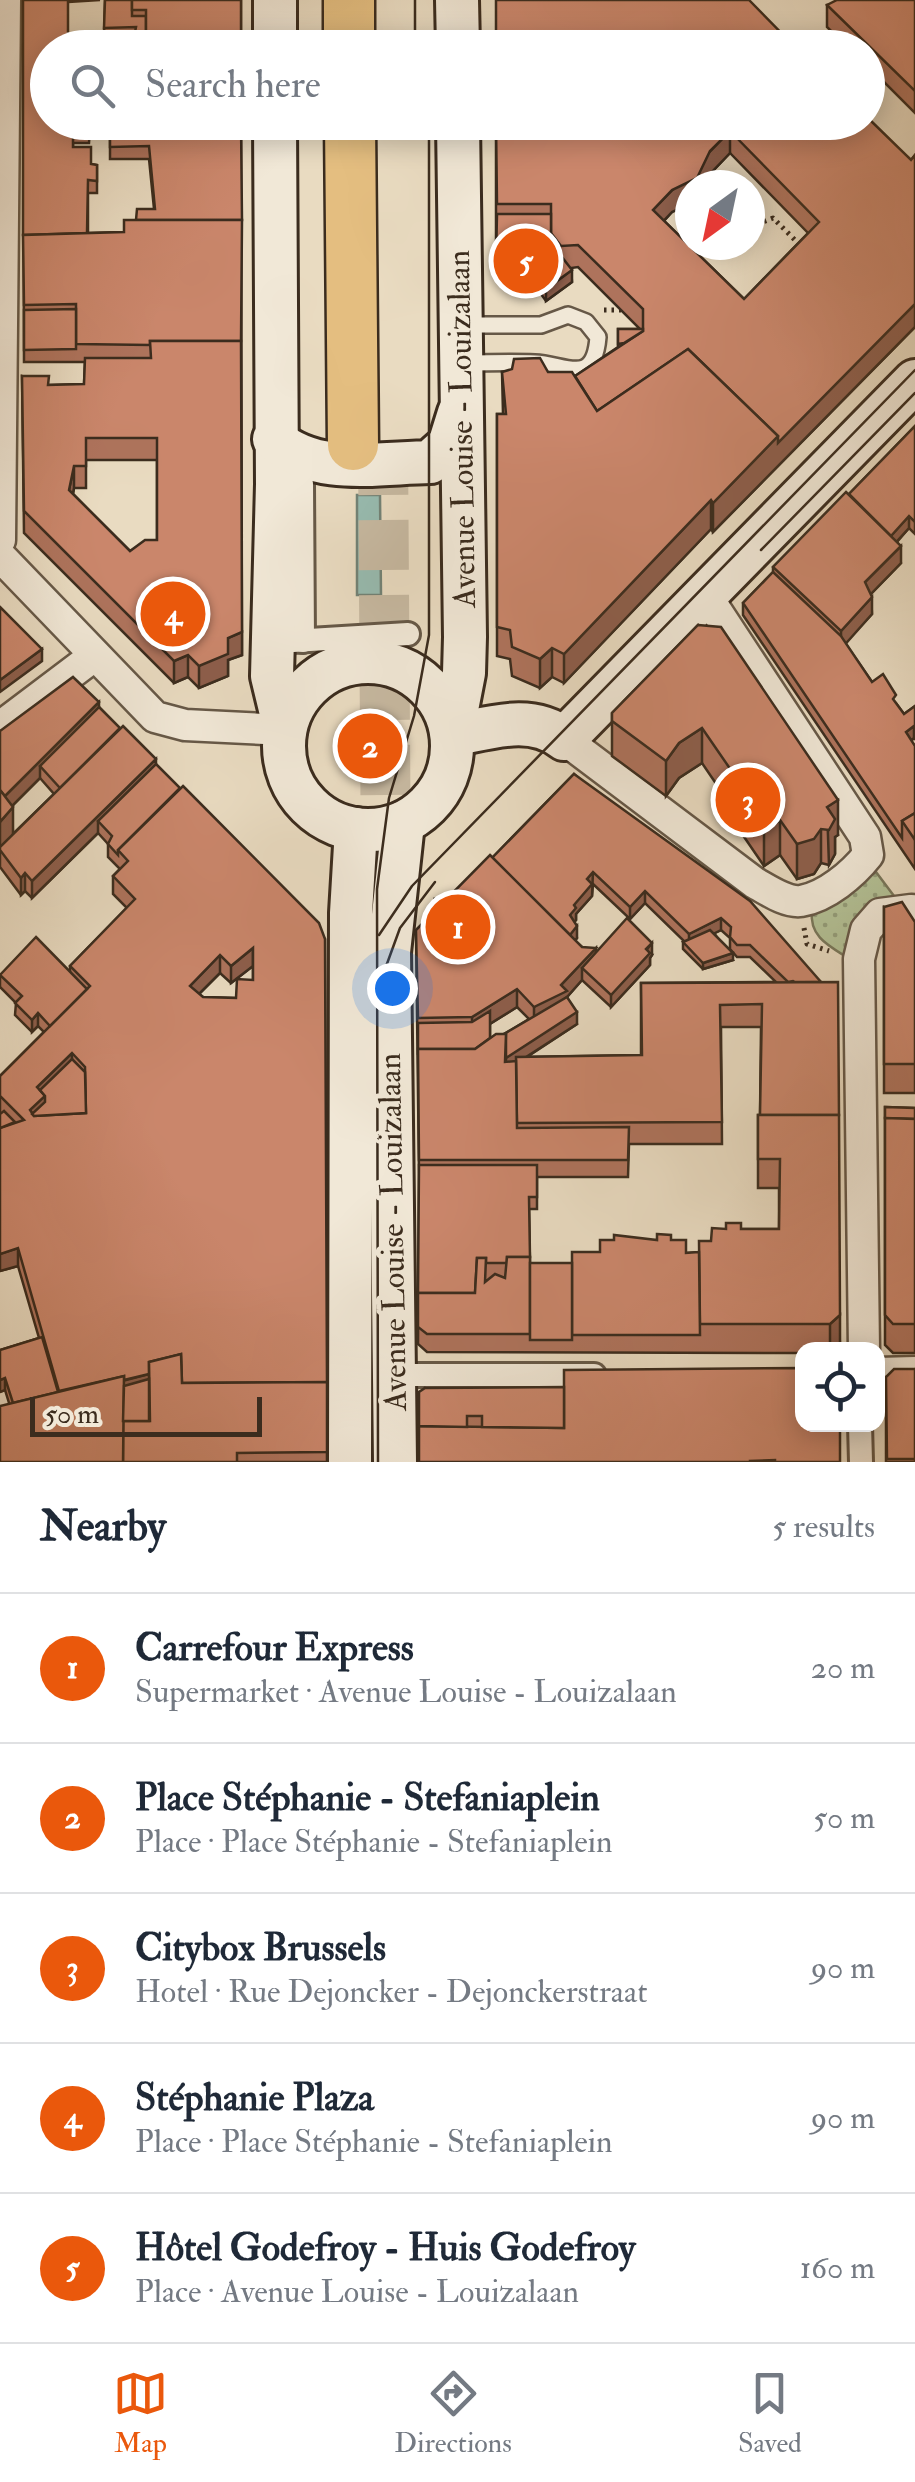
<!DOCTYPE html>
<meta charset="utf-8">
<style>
body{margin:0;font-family:"IM FELL Double Pica",serif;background:#f2f2f3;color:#1f2937}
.controls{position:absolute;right:30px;bottom:30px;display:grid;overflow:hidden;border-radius:20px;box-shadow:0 5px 25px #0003}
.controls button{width:90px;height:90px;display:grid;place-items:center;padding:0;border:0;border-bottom:2px solid #e0e1e3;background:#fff;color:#1f2937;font:50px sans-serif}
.compass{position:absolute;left:675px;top:170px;width:90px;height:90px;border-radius:50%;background:#fff;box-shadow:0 5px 25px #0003;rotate:213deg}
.scale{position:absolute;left:30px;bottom:25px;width:232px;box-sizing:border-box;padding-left:10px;border:5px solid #3b2c1e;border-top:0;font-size:28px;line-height:35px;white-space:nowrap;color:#3b2c1e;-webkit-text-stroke:8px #f1e8d7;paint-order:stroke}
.you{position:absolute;left:392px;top:988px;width:35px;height:35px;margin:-25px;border:8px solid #fff;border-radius:50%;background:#1a73e8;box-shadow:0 0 0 15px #1a73e833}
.badge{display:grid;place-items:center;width:65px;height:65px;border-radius:50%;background:#ea580c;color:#fff;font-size:32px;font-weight:700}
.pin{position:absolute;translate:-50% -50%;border:5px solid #fff;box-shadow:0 2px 10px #0006}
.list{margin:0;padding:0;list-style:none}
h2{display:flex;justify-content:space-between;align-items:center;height:130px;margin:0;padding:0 40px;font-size:42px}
h2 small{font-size:32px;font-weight:400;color:#747a83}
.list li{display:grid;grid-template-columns:65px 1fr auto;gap:30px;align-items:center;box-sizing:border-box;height:150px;padding:0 40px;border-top:2px solid #e0e1e3}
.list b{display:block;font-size:38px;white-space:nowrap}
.list p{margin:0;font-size:32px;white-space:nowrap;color:#747a83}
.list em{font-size:32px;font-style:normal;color:#747a83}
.icon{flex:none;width:55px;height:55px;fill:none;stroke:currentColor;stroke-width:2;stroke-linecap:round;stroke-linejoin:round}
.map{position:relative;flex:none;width:915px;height:1462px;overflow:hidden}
.search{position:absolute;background:#fff;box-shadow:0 5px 25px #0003;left:30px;right:30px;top:30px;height:110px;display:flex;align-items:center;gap:25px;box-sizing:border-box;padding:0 35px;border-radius:55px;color:#747a83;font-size:38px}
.sheet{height:880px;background:#fff}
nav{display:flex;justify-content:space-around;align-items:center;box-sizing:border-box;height:140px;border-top:2px solid #e0e1e3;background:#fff;font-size:28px;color:#747a83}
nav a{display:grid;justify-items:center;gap:5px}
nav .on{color:#ea580c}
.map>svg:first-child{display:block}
.grass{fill:url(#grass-dots);stroke:#77765a;stroke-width:2.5}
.water{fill:#97bbb0;stroke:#728276;stroke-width:2.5}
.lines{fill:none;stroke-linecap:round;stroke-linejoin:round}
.trunk-tunnel{stroke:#c6b8a0;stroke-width:50;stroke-dasharray:50 25;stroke-linecap:butt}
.service-casing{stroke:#665847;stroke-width:20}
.pedestrian-casing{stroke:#665847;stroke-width:28}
.minor-casing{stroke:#665847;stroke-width:35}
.secondary-casing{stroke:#3b2c1e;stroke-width:48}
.trunk-casing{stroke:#3b2c1e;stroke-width:55}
.path{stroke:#3b2c1e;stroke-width:5;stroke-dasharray:2.5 5;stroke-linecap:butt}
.service{stroke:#f1e8d7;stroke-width:15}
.pedestrian{stroke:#f1e8d7;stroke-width:22}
.minor{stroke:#f1e8d7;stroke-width:30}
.secondary{stroke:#f1e8d7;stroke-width:42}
.trunk{stroke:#e4be80;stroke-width:50}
.tram{stroke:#3b2c1e;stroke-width:2.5}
.wall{fill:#ae735c;stroke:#3b2c1e;stroke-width:2.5;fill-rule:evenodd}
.shaded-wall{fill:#8d5e4b;stroke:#3b2c1e;stroke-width:2.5}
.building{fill:#ca866b;stroke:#3b2c1e;stroke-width:2.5;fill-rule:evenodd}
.labels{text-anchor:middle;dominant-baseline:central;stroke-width:10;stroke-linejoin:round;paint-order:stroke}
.street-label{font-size:32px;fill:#3b2c1e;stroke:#f1e8d7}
</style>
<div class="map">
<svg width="915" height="1462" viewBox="0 0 915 1462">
<defs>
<pattern id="grass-dots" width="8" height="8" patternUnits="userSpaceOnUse" patternTransform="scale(2.5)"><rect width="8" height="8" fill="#b3c196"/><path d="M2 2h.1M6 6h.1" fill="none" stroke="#939d7a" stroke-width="1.8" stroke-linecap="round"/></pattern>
</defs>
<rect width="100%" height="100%" fill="#e9dbc1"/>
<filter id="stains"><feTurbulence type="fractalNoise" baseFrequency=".002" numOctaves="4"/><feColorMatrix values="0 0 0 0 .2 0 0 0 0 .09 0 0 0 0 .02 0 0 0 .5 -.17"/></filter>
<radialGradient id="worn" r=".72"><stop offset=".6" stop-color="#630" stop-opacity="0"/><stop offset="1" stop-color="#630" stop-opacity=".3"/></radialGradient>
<path class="grass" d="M876 872 894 896 852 926 845 956C827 945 809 935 812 911Z"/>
<path class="water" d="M357 495H380L381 595H357Z"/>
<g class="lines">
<path class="trunk-tunnel" d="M383 445 386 877"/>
<defs>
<path id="service" d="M464 325H541L568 315 586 322 598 337C594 388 565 364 535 363 512 362 488 363 464 363"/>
<g id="pedestrian">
<path d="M302 484 303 641"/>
<path d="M293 641 408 634"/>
<path d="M396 1375H594"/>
<path d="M860 1424 861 1462"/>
</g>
<g id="minor">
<path d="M0 540 5 0"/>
<path d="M0 556 155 717 185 725 285 730"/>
<path d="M0 727 94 656"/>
<path d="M564 739 755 883C768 890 786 903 801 901 826 897 853 874 868 855L865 837 706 595"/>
<path d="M864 1350 859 959 866 930 880 914 911 910 915 916"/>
<path d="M878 1373 915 1372"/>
</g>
<g id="secondary">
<path d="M457 0 458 48"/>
<path d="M275 48V0"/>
<path d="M275 122 277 484 272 676 285 730"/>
<path d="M274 439C315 476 377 463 430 462L449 445 459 413"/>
<circle cx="368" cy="746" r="84"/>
<path d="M452 735C490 728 531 713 564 739L915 381"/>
<path d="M452 735 464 673 465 637 458 122"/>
<path d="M350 1462 351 913 356 829"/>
<path d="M395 1462 389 952 403 823"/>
</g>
<g id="trunk">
<path d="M349 0V48"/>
<path d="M350 122 353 445"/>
</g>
</defs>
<use href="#service" class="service-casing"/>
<use href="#pedestrian" class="pedestrian-casing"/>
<use href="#minor" class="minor-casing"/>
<use href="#secondary" class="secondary-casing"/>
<use href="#trunk" class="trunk-casing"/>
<g class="path">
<path d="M750 227 773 218 800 245"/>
<path d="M688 251 704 245"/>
<path d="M604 310H621"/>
<path d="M431 914 436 898"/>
<path d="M804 928 807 944 829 951"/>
</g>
<use href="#service" class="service"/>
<use href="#pedestrian" class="pedestrian"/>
<use href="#minor" class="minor"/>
<use href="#secondary" class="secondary"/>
<use href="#trunk" class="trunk"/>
<g class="tram">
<path d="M415 48V0"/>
<path d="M761 550 915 393"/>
<path d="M379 935 412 886 915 370"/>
<path d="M384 972 400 928 435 882"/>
<path d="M378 1462 377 889 389 798 414 716 429 635V122"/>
</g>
</g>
<g class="wall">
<path d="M23 0H100L68 2 48 122H126V124L241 122 242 655 228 660V676L199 688 188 677 174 683 24 533 22 376 49 385 84 384 85 362H24ZM90 129H110V159H149L154 209 136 220 124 232 88 233V193H97V165L91 164 73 147V143H89ZM86 460H157V540L130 551 73 494 74 488H86Z"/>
<path d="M105 0H241V48H132L135 33 104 34Z"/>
<path d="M915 0V113L868 66V48H848L827 27V5Z"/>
<path d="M496 122H868L911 160 915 155V327L713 532 711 529 564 683 552 677 540 688 512 676 510 659 497 656V414H503L502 372H548L575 376 618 347V329H640L578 267 571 268 572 282 546 301 526 273 496 272ZM730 153 808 233 744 299 664 221 672 212 690 185H704L710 174Z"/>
<path d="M915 426V534L909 528 897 542 901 563 871 594 872 614 845 643 872 682 896 703 904 714 915 706V739L914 738 911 741 915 746V869L743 615V603L773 572V567L849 494Z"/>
<path d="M698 625 838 835 835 837V854L829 865 821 863 814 874 797 879 780 855 764 866 738 828V816L702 763 679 778 666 796 612 756V713Z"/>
<path d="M99 707 325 939 327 1462H0L9 1403 5 1390 0 1392V1350L39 1338 18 1266 0 1271V1076L44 1032 38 1026 32 1032 15 1015 16 1003 0 987V975L70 971V966L127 908 113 894V876L120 869 108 857V844L98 833 32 898 25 891 21 895 0 867V731ZM40 778 54 794 13 834 12 806ZM253 966V980L236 998 203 997 199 994 220 973 231 983Z"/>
<path d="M574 774 821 982 840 1344 834 1350H802V1353L427 1352 418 1344 419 1173 416 930 492 858ZM593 884 630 919 645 903 685 942H683V949L703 969 733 960 714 933 721 930 730 938V949L737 957H750L776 982 641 983V1055L527 1057 577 1024 567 997 582 980 611 1007 650 965V958L652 955 596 953 582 947 575 941 577 938 574 922 576 920V914L592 896ZM517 1007 529 1019 504 1034 490 1038V1024ZM721 1027H761L760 1115H758V1188H779V1229H741L711 1241 699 1252 686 1253 671 1240H657L600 1252 572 1328 530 1263 529 1209H537V1177H628L629 1144H722Z"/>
<path d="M884 907 915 922V1093H884Z"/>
<path d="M885 1107 915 1108V1353H893L885 1345Z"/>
<path d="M915 1369V1462H886V1377Z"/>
<path d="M425 1388 840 1462H419Z"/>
</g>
<g class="shaded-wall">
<path d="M730 131V153L710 174 704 185H690V204L672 212 653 232V210Z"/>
<path d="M572 270V282L546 301V289Z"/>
<path d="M915 304V327L713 532V503L778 436Z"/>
<path d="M74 466V488L69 512V490Z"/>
<path d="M711 500V529L564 683V654Z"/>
<path d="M909 516V528L888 551V539Z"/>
<path d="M901 546V563L865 600V582Z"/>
<path d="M872 597V614L841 649V631Z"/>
<path d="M242 632V655L228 660V676L199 688V666L228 638Z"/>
<path d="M552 648V677L540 688V659Z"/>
<path d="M42 649V661L0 692V680Z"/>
<path d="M188 655V677L174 683V661Z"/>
<path d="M99 702V719L40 766V778L0 818V801Z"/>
<path d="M914 726V738L906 744V732Z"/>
<path d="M702 728V763L679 778 666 796V761L679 743Z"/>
<path d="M156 759V777L98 821V833L32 898V881Z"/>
<path d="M838 800V835L835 837V854L829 865 827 807Z"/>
<path d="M13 807V836L0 850V822Z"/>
<path d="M780 820V855L764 866V831Z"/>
<path d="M821 829V863L814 874 797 879V844Z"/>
<path d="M593 872 592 896 576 914V920L570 927V915L574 905 587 879Z"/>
<path d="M25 873V891L21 895V878Z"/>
<path d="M645 891V903L630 919V907Z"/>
<path d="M721 918V930L689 946V934Z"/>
<path d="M577 926V938L567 949V937Z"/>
<path d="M652 943V955L650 958V965L611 1007V995Z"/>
<path d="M253 948V966L231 983V966Z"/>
<path d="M596 948V965L582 968V980L567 997 534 1024V1007L561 985Z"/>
<path d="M733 953V960L703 969V963Z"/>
<path d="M220 955V973L190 1003V986Z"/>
<path d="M517 989V1007L472 1035V1017Z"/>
<path d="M577 1012V1024L506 1070V1034Z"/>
<path d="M38 1013V1026L32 1032V1020Z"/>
<path d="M72 1053V1071L45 1114 37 1121 30 1110 37 1087Z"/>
<path d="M18 1248V1266L0 1271V1254Z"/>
<path d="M840 1315V1344L834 1350H830V1324Z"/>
<path d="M149 1374V1391L61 1397Z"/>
<path d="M5 1378V1390L0 1392V1380Z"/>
</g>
<g class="building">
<path d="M23 0H68V48H48V122H89V131H73V147H91V164L97 165V181L88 180 87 233 23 235Z"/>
<path d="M105 0H132V16H146V48H132L136 27 104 28Z"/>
<path d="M132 0H241V48H160V45H146V10H132Z"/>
<path d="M496 0H749L796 48H496Z"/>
<path d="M837 0H915V91L827 5Z"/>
<path d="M868 118 911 160 915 155V304L778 443V436L688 349 597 411 575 376 643 331V309L578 245 561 246 551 233V204H497L496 122H868ZM730 131 819 222 744 299 653 210 672 190 697 178 710 151Z"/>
<path d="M137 122H241L242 220H136L137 209H155L149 146 110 147V126Z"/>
<path d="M497 214H551V243L572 270 546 289 526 260H496Z"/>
<path d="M124 220H242L241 341H150V345L76 344V304L24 305 23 235 124 232Z"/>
<path d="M76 309V349L24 350V310Z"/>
<path d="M618 329H643V331L624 343 618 344Z"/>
<path d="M150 341H241L242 632 228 638V654L199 666 188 655 174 661 24 511 22 376H49L48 385 84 384 85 358H151ZM86 438H157V540H145L130 551 69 490 74 466H86Z"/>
<path d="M688 349 778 436 713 503 711 500 564 654 552 648 540 659 512 647 510 630 497 627V414H506L502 372 512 369 514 359 540 358 548 372H572L597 411Z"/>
<path d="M915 426V522L909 516 891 536 849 494Z"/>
<path d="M846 492 901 546 865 582 872 597 841 631 773 567Z"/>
<path d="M773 572 841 636 872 682 883 674 896 695 893 699 904 714 915 706V727L914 726 906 732 915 746V813L902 821V838L743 603Z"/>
<path d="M0 607 42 649 0 680Z"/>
<path d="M698 625 721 627 838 800 827 807 835 819 829 830 821 829 814 839 797 844 780 820 764 831 738 793 744 789 702 728 679 743 666 761 612 721V713Z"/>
<path d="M73 677 99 702 5 796 0 790V731Z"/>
<path d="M99 707 120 728 60 788 40 766Z"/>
<path d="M123 726 156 759 32 881 25 873 21 878 0 850V847Z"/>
<path d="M156 764 180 788 118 850V855L108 844 112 836 98 821Z"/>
<path d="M574 774 750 901 821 982H795L793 981 788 982 750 945H737L730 937 731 927 721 918 689 934 645 891 630 907 593 872 587 879 592 884 574 905 576 908 570 915 577 926 570 935 492 858Z"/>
<path d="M183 786 319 923 325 939 327 1382 182 1383 181 1354 149 1362V1374L124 1380V1376L59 1391 18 1248 0 1254V1128L24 1120 0 1096V1076L90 986 70 966 135 899 113 876 128 861 118 850ZM253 948V980L237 979 236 998 203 997 190 986 220 955 231 966ZM72 1053 85 1067 86 1113 34 1116 30 1110 45 1096 37 1087Z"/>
<path d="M0 790 13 807 0 822Z"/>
<path d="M915 813V840L902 821Z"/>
<path d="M490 855 582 947 596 948 561 985 567 991 534 1007 517 989 472 1017 418 1018 416 930Z"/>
<path d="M902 902 915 922V1064H884V907Z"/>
<path d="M627 918 652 943 646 949 650 953 611 995 582 968Z"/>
<path d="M710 930 733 953 703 963 683 942Z"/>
<path d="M36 937 87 989 50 1026 38 1013 32 1020 15 1003 22 996 0 975Z"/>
<path d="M838 982 839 1115H760L762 1004 720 1005 722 1122 517 1123 516 1057 642 1055 641 983Z"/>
<path d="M567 997 577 1012 506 1058V1034H504Z"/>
<path d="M490 1011V1038L475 1049H418V1055V1023L472 1022Z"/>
<path d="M496 1034H506L505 1062 516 1061 517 1128 629 1127 628 1160H419L418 1049H475Z"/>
<path d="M72 1059 85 1072 86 1113 34 1116 32 1114 45 1102V1096L40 1090Z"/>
<path d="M885 1107 915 1108V1119L885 1118Z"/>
<path d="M4 1111 15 1122 0 1128V1114Z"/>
<path d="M758 1115H839L840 1315 830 1324H700L699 1241H711L712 1228 726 1229V1223H741V1229H779L780 1159H758Z"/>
<path d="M885 1118 915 1119V1324H893L885 1315Z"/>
<path d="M419 1165H537V1197H529L530 1257H507V1263H486V1258H477L475 1293H418Z"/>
<path d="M657 1234 671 1235V1240H686V1253L699 1252 700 1335H572V1252H600V1240H614V1235L657 1240Z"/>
<path d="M507 1257H530V1334H427L418 1327V1293H475L477 1258H486L485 1282 495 1274 505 1278Z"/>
<rect x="530" y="1263" width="42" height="77"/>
<path d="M42 1337 58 1392 13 1403 5 1378 0 1380V1350Z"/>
<path d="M181 1354 182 1383 327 1382V1452L237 1453V1462H123V1421H150L149 1362Z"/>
<path d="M802 1368V1424H840V1462H775V1460L750 1461V1462H419V1426L564 1428V1370Z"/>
<path d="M894 1369H915V1459H887L886 1377Z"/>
<path d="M124 1376 123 1462H0V1406Z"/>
<path d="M149 1379V1421H123L124 1386Z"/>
<path d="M564 1387V1428L482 1427V1416H467V1427L419 1426V1392L425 1388Z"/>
</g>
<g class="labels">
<g class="street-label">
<text transform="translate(462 429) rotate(-91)">Avenue Louise - Louizalaan</text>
<text transform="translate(393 1232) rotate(-91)">Avenue Louise - Louizalaan</text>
</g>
</g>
<rect width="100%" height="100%" filter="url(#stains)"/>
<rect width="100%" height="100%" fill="url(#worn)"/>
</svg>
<div class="controls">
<button><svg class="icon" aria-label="locate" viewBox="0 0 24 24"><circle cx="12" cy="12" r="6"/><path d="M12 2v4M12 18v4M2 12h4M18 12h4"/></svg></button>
</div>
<svg class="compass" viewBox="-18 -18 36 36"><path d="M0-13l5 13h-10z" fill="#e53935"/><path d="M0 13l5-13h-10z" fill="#747a83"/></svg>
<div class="scale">50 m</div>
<div class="you"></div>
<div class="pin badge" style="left:458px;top:927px">1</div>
<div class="pin badge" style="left:370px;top:746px">2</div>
<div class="pin badge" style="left:748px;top:800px">3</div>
<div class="pin badge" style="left:173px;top:614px">4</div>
<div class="pin badge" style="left:526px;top:261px">5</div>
<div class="search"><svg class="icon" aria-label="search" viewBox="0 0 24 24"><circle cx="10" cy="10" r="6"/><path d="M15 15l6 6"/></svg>Search here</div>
</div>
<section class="sheet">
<h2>Nearby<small>5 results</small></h2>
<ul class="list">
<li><span class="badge">1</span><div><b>Carrefour Express</b><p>Supermarket · Avenue Louise - Louizalaan</p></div><em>20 m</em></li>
<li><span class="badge">2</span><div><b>Place Stéphanie - Stefaniaplein</b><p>Place · Place Stéphanie - Stefaniaplein</p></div><em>50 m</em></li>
<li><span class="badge">3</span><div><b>Citybox Brussels</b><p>Hotel · Rue Dejoncker - Dejonckerstraat</p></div><em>90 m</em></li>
<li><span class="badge">4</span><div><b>Stéphanie Plaza</b><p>Place · Place Stéphanie - Stefaniaplein</p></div><em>90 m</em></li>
<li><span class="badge">5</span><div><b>Hôtel Godefroy - Huis Godefroy</b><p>Place · Avenue Louise - Louizalaan</p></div><em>160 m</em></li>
</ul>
</section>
<nav>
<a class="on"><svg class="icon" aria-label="map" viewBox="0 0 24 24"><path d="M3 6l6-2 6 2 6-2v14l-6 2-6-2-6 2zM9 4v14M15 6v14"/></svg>Map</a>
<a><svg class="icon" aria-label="directions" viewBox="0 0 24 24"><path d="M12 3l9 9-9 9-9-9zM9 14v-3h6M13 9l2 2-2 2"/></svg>Directions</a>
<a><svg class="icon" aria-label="saved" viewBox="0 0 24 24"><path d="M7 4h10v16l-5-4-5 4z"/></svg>Saved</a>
</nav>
